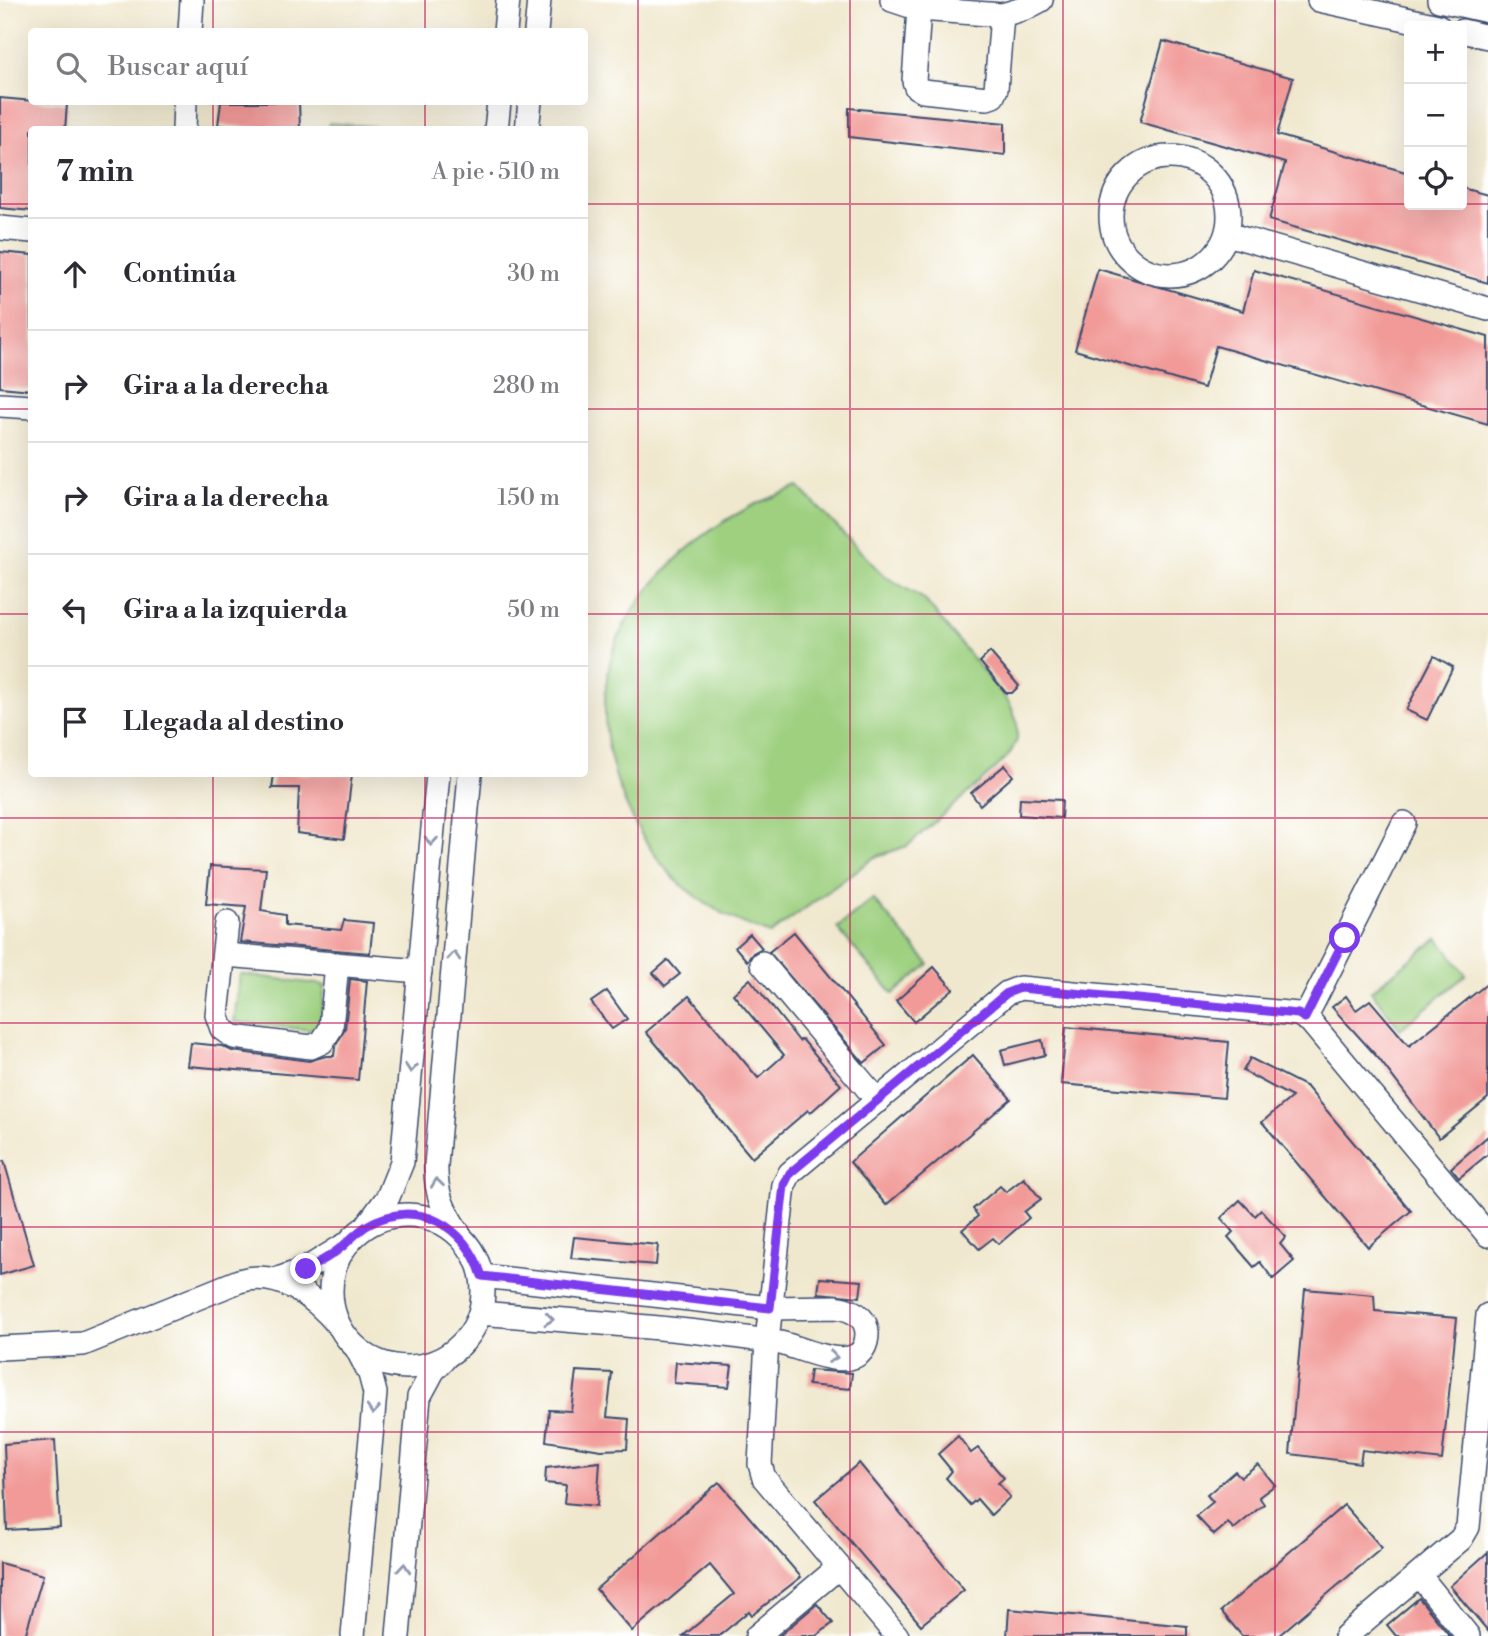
<!DOCTYPE html>
<html lang="es">
<meta charset="utf-8">
<style>
body{margin:0;font-family:"Libre Bodoni",serif;background:#f7f7f7;color:#2b2b33}
.controls{position:absolute;right:21px;top:21px;display:grid;overflow:hidden;border-radius:7px;box-shadow:0 7px 28px #0002}
.controls button{width:63px;height:63px;display:grid;place-items:center;padding:0;border:0;border-bottom:2px solid #e1e1e2;background:#fff;color:#2b2b33;font:35px sans-serif}
.stop{position:absolute;width:21px;height:21px;margin:-16px;border:5px solid #7c3aed;border-radius:50%;background:#fff}
.stop.end{background:#7c3aed;border-color:#fff;box-shadow:0 2px 7px #0008}
.list{margin:0;padding:0;list-style:none}
h2{display:flex;justify-content:space-between;align-items:center;height:91px;margin:0;padding:0 28px;font-size:30px}
h2 small{font-size:23px;font-weight:400;color:#7c7c81}
.list li{display:grid;grid-template-columns:46px 1fr auto;gap:21px;align-items:center;box-sizing:border-box;height:112px;padding:0 28px;border-top:2px solid #e1e1e2}
.list b{display:block;font-size:26px;white-space:nowrap}
.list em{font-size:23px;font-style:normal;color:#7c7c81}
.icon{flex:none;width:38px;height:38px;fill:none;stroke:currentColor;stroke-width:2;stroke-linecap:round;stroke-linejoin:round}
.map{position:relative;flex:none;width:1488px;height:1636px;overflow:hidden}
.search{position:absolute;background:#fff;box-shadow:0 7px 28px #0002;left:28px;top:28px;width:560px;height:77px;display:flex;align-items:center;gap:18px;box-sizing:border-box;padding:0 24px;border-radius:7px;color:#7c7c81;font-size:26px}
.panel{position:absolute;background:#fff;box-shadow:0 7px 28px #0002;left:28px;top:126px;width:560px;height:651px;border-radius:7px}
.map>svg:first-child{display:block}
.green{fill:#9ed080;stroke:#5c806f;stroke-width:2}
.building{fill:#f19a97}
.lines{fill:none;stroke-linecap:round;stroke-linejoin:round}
.minor-casing{stroke:#3b4b6f;stroke-width:26}
.minor{stroke:#fff;stroke-width:23}
.oneway{stroke:#8d97ae}
.route{stroke:#7c3aed;stroke-width:9}
.grid{fill:none;stroke:#c2185b;stroke-width:2;stroke-opacity:0.55}
</style>
<div class="map">
<svg width="1488" height="1636" viewBox="0 0 1488 1636">
<rect width="100%" height="100%" fill="#fff"/>
<filter id="ink" filterUnits="userSpaceOnUse"><feTurbulence type="fractalNoise" baseFrequency=".0143" numOctaves="2"/><feDisplacementMap in="SourceGraphic" scale="14" xChannelSelector="R" yChannelSelector="G"/><feConvolveMatrix kernelMatrix="1 2 1 2 8 2 1 2 1" color-interpolation-filters="sRGB"/></filter>
<filter id="wash" filterUnits="userSpaceOnUse"><feTurbulence type="fractalNoise" baseFrequency=".00686" numOctaves="4" result="noise"/><feDisplacementMap in="SourceGraphic" scale="28" xChannelSelector="R" yChannelSelector="G"/><feGaussianBlur stdDeviation="1.57" result="paint"/><feColorMatrix in="noise" values="0 0 0 0 0 0 0 0 0 0 0 0 0 0 0 0 0 1.4 0 .05"/><feComposite in="paint" operator="in"/></filter>
<g filter="url(#wash)">
<rect width="100%" height="100%" fill="#f0e8ce"/>
<g class="green">
<path d="M329 123 378 127V129H328Z"/>
<path d="M799 487 883 575 924 599 1010 704 1017 722V740L1009 755 994 770 907 846 875 857 770 934C735 921 701 905 674 878 611 811 578 694 632 612 661 568 702 531 750 507 765 499 783 494 799 487Z"/>
<path d="M873 899 929 964 893 994 837 928Z"/>
<path d="M1438 938 1466 975 1400 1029 1371 991Z"/>
<path d="M240 974 325 985 319 1031 234 1022Z"/>
</g>
<g id="blocks">
<g class="building">
<path d="M1163 41 1293 78 1277 135 1409 173V205H1462V188L1488 195V283L1269 220 1285 163 1140 122Z"/>
<path d="M0 98 67 104 65 130H32V211L0 208Z"/>
<path d="M221 102H299L300 130 218 125Z"/>
<path d="M849 108 1005 123V155L849 137Z"/>
<path d="M0 252 32 255V390L0 387Z"/>
<path d="M1098 269 1243 311 1254 270 1488 337V424L1216 346 1204 388 1075 350Z"/>
<path d="M990 652 1019 686 1012 693H1006L980 662Z"/>
<path d="M1434 656 1453 667 1427 720 1406 710Z"/>
<path d="M1005 765 1013 776 980 805 971 793Z"/>
<path d="M274 774H352L344 839 297 833 299 788H272Z"/>
<path d="M1020 798 1062 800 1061 818 1019 815Z"/>
<path d="M210 866 266 869 261 911 285 915V925L341 930 344 920 373 923 370 953 240 942 246 907 206 904Z"/>
<path d="M794 932 886 1045 864 1063 769 952Z"/>
<path d="M750 934 762 948 753 953 747 961 735 947Z"/>
<path d="M668 960 680 974 665 986 653 973Z"/>
<path d="M934 967 953 989 914 1022 896 1001Z"/>
<path d="M350 979 367 981 358 1080 188 1066 191 1043 222 1046 232 1051 309 1061 326 1056H334L335 1047 345 1029Z"/>
<path d="M750 979 799 1041 802 1039 841 1085 810 1113 808 1110 752 1158 646 1032 689 996 758 1078 784 1055 733 994Z"/>
<path d="M1488 983V1098L1439 1138 1379 1059 1332 1007 1346 996 1356 1010 1370 1000 1409 1046Z"/>
<path d="M607 991 627 1019 612 1029 591 1002Z"/>
<path d="M1066 1027 1229 1042 1224 1098 1061 1084Z"/>
<path d="M1042 1040 1045 1055 1005 1065 1001 1050Z"/>
<path d="M973 1055 1011 1099 886 1205 850 1162Z"/>
<path d="M1250 1058 1307 1087 1411 1211 1368 1247 1262 1122 1292 1097 1243 1071Z"/>
<path d="M1488 1136V1154L1459 1178 1451 1168Z"/>
<path d="M4 1161 34 1265 0 1275V1162Z"/>
<path d="M1024 1178 1041 1199 1024 1212 1029 1218 999 1244 993 1238 979 1249 962 1230 978 1216 973 1209 1000 1186 1006 1192Z"/>
<path d="M1240 1200 1255 1216 1261 1210 1286 1237 1280 1244 1294 1261 1273 1279 1260 1262 1254 1267 1228 1237 1233 1232 1221 1218Z"/>
<path d="M574 1237 658 1245 656 1265 571 1258Z"/>
<path d="M820 1278 862 1281 860 1297 818 1293Z"/>
<path d="M1305 1289 1374 1295 1375 1311 1457 1318 1442 1460 1362 1450 1360 1463 1290 1454Z"/>
<path d="M676 1362 732 1366 729 1387 674 1383Z"/>
<path d="M810 1370 852 1373 850 1389 808 1385Z"/>
<path d="M576 1371 612 1373 607 1417 629 1419 627 1449 601 1450 546 1441 549 1410 571 1411Z"/>
<path d="M958 1436 971 1453 978 1448 1004 1478 998 1483 1010 1497 991 1515 977 1499 970 1505 946 1478 952 1471 938 1454Z"/>
<path d="M55 1440 60 1527 7 1530 4 1444Z"/>
<path d="M600 1462 597 1506 564 1503 566 1485 545 1483 546 1468Z"/>
<path d="M859 1463 964 1590 921 1625 815 1500Z"/>
<path d="M1258 1464 1275 1485 1259 1497 1264 1504 1234 1529 1228 1523 1214 1535 1196 1516 1213 1502 1207 1495 1235 1471 1241 1477Z"/>
<path d="M719 1482 801 1577 752 1615 749 1611 719 1636H683L734 1594 710 1565 632 1631 596 1589Z"/>
<path d="M1344 1505 1382 1548 1278 1636H1242L1221 1611Z"/>
<path d="M1488 1552V1631L1450 1586Z"/>
<path d="M0 1563 43 1575 25 1636H0Z"/>
<path d="M1419 1598 1450 1636H1396L1387 1625Z"/>
<path d="M817 1604 833 1623 816 1636H779Z"/>
<path d="M1009 1609 1187 1626V1636H1007Z"/>
</g>
</g>
</g>
<g filter="url(#ink)">
<use href="#blocks" fill-opacity="0" stroke="#3b4b6f" stroke-width="2"/>
<g class="lines">
<defs>
<g id="minor">
<path d="M892 0 919 9 1002 15 1026 8 1041 0"/>
<path d="M1319 0 1438 26"/>
<path d="M1439 0 1488 11"/>
<path d="M919 9 914 81 916 87 923 91 987 98 993 96 996 89 1002 15"/>
<path d="M1462 31 1488 37"/>
<path d="M190 32 192 0"/>
<path d="M505 32 508 0"/>
<path d="M536 32 539 0"/>
<path d="M184 130 185 102"/>
<path d="M496 130 499 102"/>
<path d="M527 130 530 102"/>
<circle cx="1170" cy="216" r="59"/>
<path d="M0 228 32 231"/>
<path d="M1227 234 1488 309"/>
<path d="M0 405 32 407"/>
<path d="M227 923 217 1015 222 1029 234 1037 311 1047 322 1042 331 1028 337 964"/>
<path d="M225 955 420 971"/>
<path d="M762 963 878 1101"/>
<path d="M1305 1018 1404 823"/>
<circle cx="407" cy="1291" r="76"/>
<path d="M368 1224 388 1197 402 1162 438 774"/>
<path d="M458 1232C443 1211 435 1191 436 1165L470 774"/>
<path d="M275 1280 306 1269 343 1246"/>
<path d="M481 1313C580 1322 681 1327 780 1343 801 1347 857 1377 866 1342 871 1320 856 1310 836 1307L770 1308 482 1276"/>
<path d="M0 1348 83 1344 239 1281C278 1269 315 1297 339 1326"/>
<path d="M1419 1575 1468 1636"/>
<path d="M353 1636 375 1393 370 1374 357 1349"/>
<path d="M398 1636 419 1397 433 1371 445 1358"/>
<path d="M757 1636 839 1567"/>
<path d="M897 1636 764 1478 760 1464 767 1341 784 1185 790 1173 1007 993 1020 988 1298 1014 1310 1021 1488 1235"/>
<path d="M1346 1636 1461 1539 1468 1527 1488 1315"/>
</g>
</defs>
<use href="#minor" class="minor-casing"/>
<use href="#minor" class="minor"/>
</g>
<defs><path id="oneway-chevron" d="M-2-3.5L2.5 0L-2 3.5" fill="none" stroke-width="1.6" stroke-linecap="round" stroke-linejoin="round" transform="scale(1.75)"/></defs>
<g class="oneway">
<use href="#oneway-chevron" transform="translate(431 841) rotate(95)"/>
<use href="#oneway-chevron" transform="translate(454 956) rotate(-85)"/>
<use href="#oneway-chevron" transform="translate(411 1068) rotate(95)"/>
<use href="#oneway-chevron" transform="translate(437 1183) rotate(-97)"/>
<use href="#oneway-chevron" transform="translate(549 1319) rotate(6)"/>
<use href="#oneway-chevron" transform="translate(833 1357) rotate(8)"/>
<use href="#oneway-chevron" transform="translate(373 1410) rotate(95)"/>
<use href="#oneway-chevron" transform="translate(404 1568) rotate(-85)"/>
</g>
</g>
<g class="lines" filter="url(#ink)">
<path class="route" d="M306 1269C319 1263 331 1256 343 1246 351 1239 358 1231 368 1225 417 1197 466 1226 482 1276L770 1308 784 1185 790 1173 1007 993 1020 988 1298 1014 1305 1018 1345 938"/>
</g>
<path class="grid" d="M213 0V32M425 0V32M638 0V1636M850 0V1636M1063 0V1636M1275 0V1636M213 102V130M425 102V130M0 204H32M584 204H1409M1462 204H1488M0 409H32M584 409H1488M0 614H32M584 614H1488M213 774V1636M425 774V1636M0 818H1488M0 1023H1488M0 1227H1488M0 1432H1488"/>
</svg>
<div class="controls">
<button>+</button>
<button>−</button>
<button><svg class="icon" aria-label="locate" viewBox="0 0 24 24"><circle cx="12" cy="12" r="6"/><path d="M12 2v4M12 18v4M2 12h4M18 12h4"/></svg></button>
</div>
<div class="stop" style="left:1345px;top:938px"></div>
<div class="stop end" style="left:306px;top:1269px"></div>
<div class="search"><svg class="icon" aria-label="search" viewBox="0 0 24 24"><circle cx="10" cy="10" r="6"/><path d="M15 15l6 6"/></svg>Buscar aquí</div>
<section class="panel">
<h2>7 min<small>A pie · 510 m</small></h2>
<ul class="list">
<li><svg class="icon" aria-label="ahead" viewBox="0 0 24 24"><path d="M12 20V5M6 11l6-6 6 6"/></svg><div><b>Continúa</b></div><em>30 m</em></li>
<li><svg class="icon" aria-label="right" viewBox="0 0 24 24"><path d="M7 20v-9h11M14 6l5 5-5 5"/></svg><div><b>Gira a la derecha</b></div><em>280 m</em></li>
<li><svg class="icon" aria-label="right" viewBox="0 0 24 24"><path d="M7 20v-9h11M14 6l5 5-5 5"/></svg><div><b>Gira a la derecha</b></div><em>150 m</em></li>
<li><svg class="icon" aria-label="left" viewBox="0 0 24 24"><path d="M17 20v-9H6M10 6l-5 5 5 5"/></svg><div><b>Gira a la izquierda</b></div><em>50 m</em></li>
<li><svg class="icon" aria-label="arrive" viewBox="0 0 24 24"><path d="M6 21V4h12l-3 4 3 4H6"/></svg><div><b>Llegada al destino</b></div></li>
</ul>
</section>
</div>
